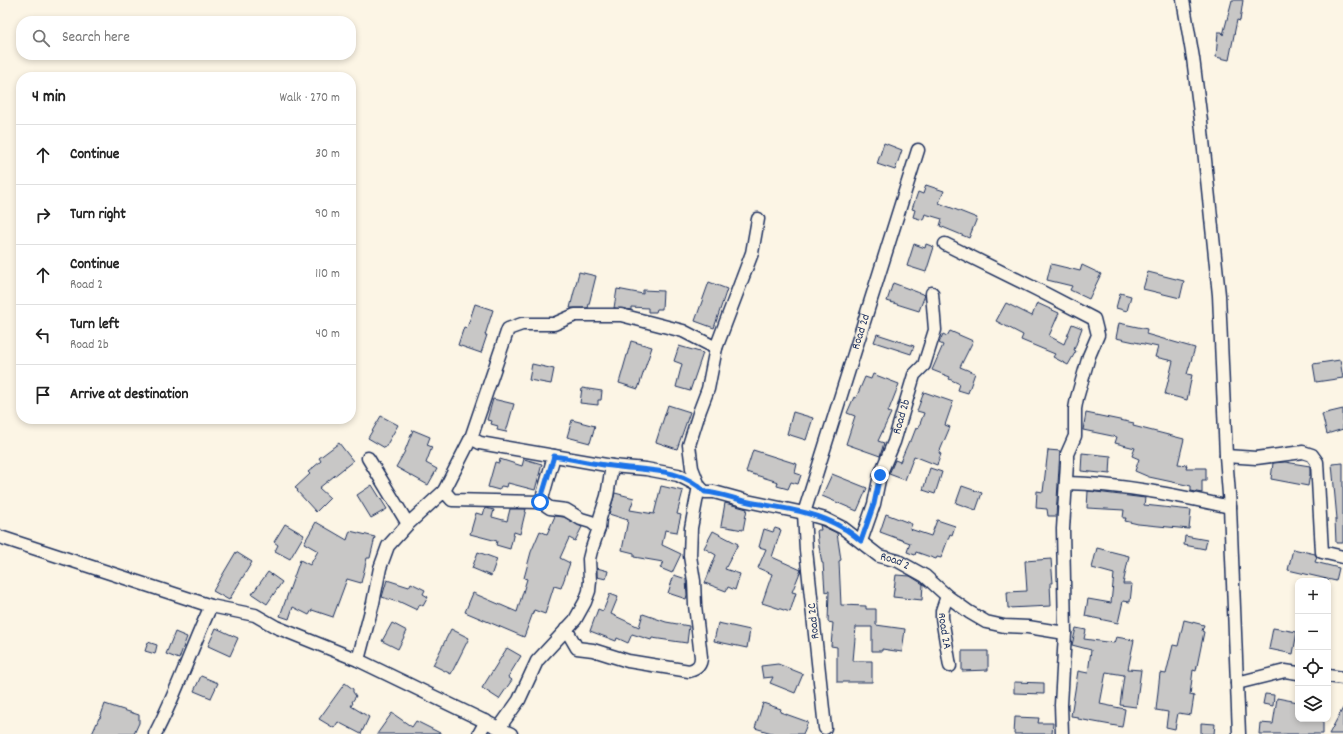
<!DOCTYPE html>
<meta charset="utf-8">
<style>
body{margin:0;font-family:Dekko,sans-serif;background:#f6f6f6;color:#222}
.controls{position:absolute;right:12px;bottom:12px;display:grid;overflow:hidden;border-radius:8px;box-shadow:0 2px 6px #0003}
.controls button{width:36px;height:36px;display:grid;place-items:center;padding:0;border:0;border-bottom:1px solid #e0e0e0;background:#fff;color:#222;font:20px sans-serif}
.stop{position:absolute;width:12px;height:12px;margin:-9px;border:3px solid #1a73e8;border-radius:50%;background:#fff}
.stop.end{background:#1a73e8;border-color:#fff;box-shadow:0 1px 4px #0008}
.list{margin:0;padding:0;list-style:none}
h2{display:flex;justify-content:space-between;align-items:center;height:52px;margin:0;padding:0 16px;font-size:17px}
h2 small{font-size:13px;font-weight:400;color:#767676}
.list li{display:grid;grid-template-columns:26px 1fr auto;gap:12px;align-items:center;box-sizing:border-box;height:60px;padding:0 16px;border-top:1px solid #e0e0e0}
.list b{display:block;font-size:15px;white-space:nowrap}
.list p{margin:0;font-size:13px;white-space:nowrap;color:#767676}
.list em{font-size:13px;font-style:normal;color:#767676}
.icon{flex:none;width:22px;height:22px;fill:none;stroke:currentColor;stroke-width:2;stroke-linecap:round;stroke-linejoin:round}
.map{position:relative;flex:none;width:1343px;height:734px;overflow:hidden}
.search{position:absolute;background:#fff;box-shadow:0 2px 6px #0003;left:16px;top:16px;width:340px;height:44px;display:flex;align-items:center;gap:10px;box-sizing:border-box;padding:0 14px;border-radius:16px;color:#767676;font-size:15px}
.panel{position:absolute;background:#fff;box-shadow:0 2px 6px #0003;left:16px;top:72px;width:340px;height:352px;border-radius:16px}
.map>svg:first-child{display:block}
.building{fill:#c8c7c6;stroke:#1b2f5e}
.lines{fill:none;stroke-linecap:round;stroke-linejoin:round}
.minor-casing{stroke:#1b2f5e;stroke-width:15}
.minor{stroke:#fcf5e5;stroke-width:12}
.route{stroke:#1a73e8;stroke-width:5}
.labels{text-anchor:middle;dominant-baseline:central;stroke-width:3;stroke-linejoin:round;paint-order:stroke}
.street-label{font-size:12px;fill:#1b2f5e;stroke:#fcf5e5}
</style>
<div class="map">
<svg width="1343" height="734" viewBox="0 0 1343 734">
<rect width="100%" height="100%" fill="#fcf5e5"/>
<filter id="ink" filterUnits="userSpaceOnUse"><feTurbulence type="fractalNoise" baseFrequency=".025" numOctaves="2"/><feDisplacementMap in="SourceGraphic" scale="8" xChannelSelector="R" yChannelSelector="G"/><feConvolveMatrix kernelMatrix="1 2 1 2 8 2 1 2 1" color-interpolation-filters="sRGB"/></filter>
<g filter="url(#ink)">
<g class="building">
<path d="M1232 0H1243L1240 21 1237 20 1229 60 1216 57 1218 32H1222L1223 35Z"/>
<path d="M884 143 902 150 895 170 877 164Z"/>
<path d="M926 185 944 191 939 203 977 218 969 238 940 226 942 219 925 214 923 220 913 217 915 210 912 209 918 192 923 194Z"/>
<path d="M914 244 925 248 926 244 934 247 926 272 907 266Z"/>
<path d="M1051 264 1080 271 1082 265 1101 274 1089 299 1070 290 1072 286 1047 280Z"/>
<path d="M579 272 596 276 588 308H570Z"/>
<path d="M1148 272 1184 281 1180 298 1143 289Z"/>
<path d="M709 282 727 289 714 328 695 321Z"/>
<path d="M893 283 925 295 919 311 887 301Z"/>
<path d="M617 289 643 294V290L663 291 662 309H657L656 312H648V308L631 307V310L614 308Z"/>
<path d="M1120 293 1131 296 1127 311 1116 308Z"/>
<path d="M1006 303 1032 316 1037 303 1059 313 1049 336 1064 344 1072 324 1082 328 1074 350 1076 351 1068 365 1053 357 1055 354 1021 340 1023 335 996 321Z"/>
<path d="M475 304 493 310 485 335H487L481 353 458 345 464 327 467 328Z"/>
<path d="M1119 323 1147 329 1146 334 1195 348 1187 374 1192 375 1187 400 1165 394 1173 361 1155 357 1158 347 1116 338Z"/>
<path d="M950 331 973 341 960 367 975 373 968 393 958 390 960 384 949 379 950 377 932 370 943 345 939 343 943 334 947 336Z"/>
<path d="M877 334 914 346 911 354 874 342Z"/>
<path d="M631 341 652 347 638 389 619 383Z"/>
<path d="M679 346 703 353 690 391 676 387 682 364 674 361Z"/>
<path d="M1340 360 1343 378 1316 382 1313 364Z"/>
<path d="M532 364 554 369 551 384 529 380Z"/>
<path d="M873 374 899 384 888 412 891 413 878 441 884 443 880 456 846 444 855 416 847 413 854 397 856 398 865 377 871 379Z"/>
<path d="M582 388 602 391 601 400H598V405L580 403Z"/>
<path d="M924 392 953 402 945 425 950 427 939 453 941 454 937 465 914 456 905 480 889 474 895 460 900 462 909 441H911L916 428 918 429 924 413 917 411Z"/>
<path d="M493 399 514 404 506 432 497 430 498 426 491 424 492 421 487 420Z"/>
<path d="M668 405 690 412 677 449 656 442Z"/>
<path d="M1343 409V429L1327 434 1322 414Z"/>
<path d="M793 412 813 418 806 440 787 434Z"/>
<path d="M1086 413 1134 423 1133 426 1184 439 1178 464 1187 465 1186 468H1206V480H1202V493L1191 491V486L1149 477 1135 471 1139 459 1132 456 1135 448 1115 443 1117 437 1083 430Z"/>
<path d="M381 416 398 425 385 448 368 438Z"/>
<path d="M572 420 595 426 590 443 567 437Z"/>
<path d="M413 430 430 437 427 445 432 447 426 463 437 469 428 485 396 467 404 453Z"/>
<path d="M339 443 353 461 319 488 330 498 316 512 297 491 298 490 295 488 310 474 308 472 321 461 319 458Z"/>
<path d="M753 450 797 464 795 473 801 475 798 484 791 482 788 489 777 486 778 482 746 472Z"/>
<path d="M1048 450 1060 451 1056 516H1048L1047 509 1036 508 1037 491 1043 492Z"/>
<path d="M1082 453 1111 456 1110 474 1081 471Z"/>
<path d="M500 459 522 466 524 459 542 464 535 490 508 483 507 487 501 486 499 490 488 487 495 462 499 463Z"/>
<path d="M1285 462 1310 466V474L1308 486 1271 479 1273 463Z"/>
<path d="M1343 463V543H1336L1335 519H1337L1332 464Z"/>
<path d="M930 468 942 472 935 494 923 490Z"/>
<path d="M832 474 867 488 857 511 822 496Z"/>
<path d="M372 485 387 509 371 518 357 495Z"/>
<path d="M661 486 683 491 677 514 681 515 677 532 665 530 662 545 681 554 672 573 660 568 663 562 634 557V553L622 550 628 520 609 514 615 493 634 498 630 510 654 514Z"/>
<path d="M962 486 982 493 976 510 956 503Z"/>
<path d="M1088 491 1145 498 1144 505 1191 510 1189 529 1138 524 1125 521 1126 518H1123L1124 510 1087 508Z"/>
<path d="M725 503 747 509 743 530 721 526Z"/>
<path d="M485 508 494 510 492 517 507 521 510 509H526L520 534 514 532 510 549 496 545 497 541 470 534 476 513 483 515Z"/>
<path d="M886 514 912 524 910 529 931 536 937 520 955 526 952 535 950 534 941 558 937 557 936 559 916 552 915 555 907 552 910 543 880 532Z"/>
<path d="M555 516 564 517 582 527 575 541 569 538 560 558 570 563 561 588 554 586 545 614 534 610 524 637 465 612 473 593 517 612 527 579 524 578 531 552 540 531 547 534Z"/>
<path d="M316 522 347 540 350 531 375 537 370 558H367L361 583 347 579 333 617 312 610 309 615 293 607 289 619 280 616 300 560 310 565 318 551 304 543Z"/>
<path d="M285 524 304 535 290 559 275 551 278 545 274 542Z"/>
<path d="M820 525 837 533 841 560 839 561 841 605 866 606V609H876V625L905 629 902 652 882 649V651H872V627H856L853 661H872V682H837V647L831 646 833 623 828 622 829 591 825 592 823 563H822L818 541 817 530H821Z"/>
<path d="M775 528 781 530 772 557 801 570 792 592 796 593 790 612 762 603 772 574 758 568 766 549 759 547 764 529 773 532Z"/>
<path d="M713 531 738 544 725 569 740 574 735 590 728 587 726 591 705 583 716 555 704 548Z"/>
<path d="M1185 536 1207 540 1205 549 1184 545Z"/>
<path d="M1097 548 1129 556 1123 584H1132L1130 602 1123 601 1118 623 1085 616 1088 599 1111 603 1114 574 1092 568Z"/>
<path d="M1293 549 1315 554 1317 557 1315 562 1339 568 1336 581 1288 570Z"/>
<path d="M236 552 252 562 229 600 213 591Z"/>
<path d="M478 552 497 559 491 576 472 568Z"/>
<path d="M1051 559 1053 583H1050L1051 606 1008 608 1007 592 1027 591 1025 561Z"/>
<path d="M597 568 608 571 606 579 597 577Z"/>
<path d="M268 572 282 582 267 604 252 594Z"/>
<path d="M674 575 686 579 687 595 686 599 668 593Z"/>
<path d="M896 575 910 576 923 584 922 600 893 597Z"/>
<path d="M387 580 409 587 411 583 425 590 423 594 428 597 423 606 420 604 417 610 398 601 397 602 382 597Z"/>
<path d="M610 594 618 597 611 614 639 627 643 614 666 622 689 626 687 643 652 638 651 640 632 634 628 643 617 638 616 641 590 631 598 609 603 611Z"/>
<path d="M1184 620 1204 625 1202 631 1204 632 1196 671 1193 670 1190 695 1194 696 1191 715 1178 713 1175 729 1166 727 1168 712 1156 710 1160 673 1166 674 1173 645 1178 646Z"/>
<path d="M392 623 407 631 398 649 382 641Z"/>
<path d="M718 623 750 630 747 648 714 641Z"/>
<path d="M216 628 238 638 230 656 208 646Z"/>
<path d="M1076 628 1086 630 1084 639 1114 643 1116 637 1134 640 1128 669 1141 670 1136 707 1120 705 1124 675 1106 672 1100 704 1125 709 1122 727 1078 719V717L1071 716 1078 671 1088 673 1091 650 1072 645Z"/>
<path d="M1273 628 1297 632 1293 654 1269 649Z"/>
<path d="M451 629 469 638 451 674 433 665Z"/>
<path d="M175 632 187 637 179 659 166 654Z"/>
<path d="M148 642 157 645 155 654 145 651Z"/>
<path d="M507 648 521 656 508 677 512 680 499 699 482 688Z"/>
<path d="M962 651H988V670L962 671Z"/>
<path d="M778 664 803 674 795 693 770 683 773 677 763 678 761 666Z"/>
<path d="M201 676 218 683 211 698 194 691Z"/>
<path d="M1014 682 1044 683V694L1014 693Z"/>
<path d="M345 683 353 689V692L356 696 352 702 353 703 351 706 369 717 361 734 338 722 334 728 319 719Z"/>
<path d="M1265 694 1274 695 1273 706 1263 704Z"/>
<path d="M1277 698 1298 702V719H1323V734H1259L1260 723 1273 724Z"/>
<path d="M763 703 781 709 780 712 808 722 803 734H775L755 728Z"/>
<path d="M105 704 139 715V723L134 734H92L99 718H100Z"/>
<path d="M1343 708V734H1329Z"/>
<path d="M392 713 412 727 416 721 442 734H377Z"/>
<path d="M1015 717 1039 718 1038 723H1053L1052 734H1014Z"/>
<path d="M1201 723 1215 724 1214 734H1201Z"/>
</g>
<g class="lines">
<defs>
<g id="minor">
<path d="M1183 0 1193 58 1201 121 1219 295 1226 456 1230 507 1239 734"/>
<path d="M945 244 1038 290 1094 319 1098 335 1089 356 1077 398 1075 409V436L1067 454V463L1063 529 1065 633 1061 705 1062 734"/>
<path id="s1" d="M471 438 480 443 612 466 646 469 678 475 699 486 705 492H714L747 501 804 513 825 519 843 528 879 556 898 561 925 576 947 596 969 612 986 622 1004 626 1028 627 1065 633"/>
<path d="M1226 456 1256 458 1303 452 1312 455 1317 462 1322 552 1343 557"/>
<path d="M368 458 408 524"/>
<path d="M1066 483C1121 484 1176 495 1230 507"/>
<path d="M444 491 471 438 508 329 522 324H554L575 315H621L683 331 716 348 752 253 758 219"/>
<path d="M541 502 554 456"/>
<path d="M0 537 211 606 255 615 276 627 358 660 511 734"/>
<path id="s2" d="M861 541 874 504 880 475 894 442 914 375 924 365 935 330 932 293"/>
<path id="s3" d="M947 596 942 611V618L950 666"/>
<path d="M566 629 577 648 593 650 628 661 689 671C697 669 701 665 701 657L695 605 694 581 690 556 691 528 699 486 692 468 689 445 700 410 708 389 716 348"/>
<path d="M358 660 373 603 380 568 388 546 408 524 444 491 452 500 541 502 550 508 566 510 581 519 591 522 599 528"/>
<path d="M1328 676 1343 678"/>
<path d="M1237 683 1285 671 1298 673"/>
<path d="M499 728 519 700 537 661 575 620 585 602 589 591 590 581 589 559 591 551 599 528 600 518 607 496 612 466"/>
<path id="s4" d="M825 728 806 550 804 513 918 150"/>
<path d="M155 734C177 693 191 648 211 606"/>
<path d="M479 734 486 721"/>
</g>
</defs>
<use href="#minor" class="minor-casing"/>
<use href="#minor" class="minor"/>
</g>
</g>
<g class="lines" filter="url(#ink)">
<path class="route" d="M540 502 554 456C573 459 592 464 612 466 643 471 681 467 705 492 720 493 734 499 749 502 780 508 816 511 843 528 849 531 855 536 861 541L874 504 880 475"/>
</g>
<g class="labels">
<g class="street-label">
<text stroke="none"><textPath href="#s4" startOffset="406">Road 2d</textPath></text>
<text stroke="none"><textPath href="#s2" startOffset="131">Road 2b</textPath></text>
<text stroke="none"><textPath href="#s1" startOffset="449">Road 2</textPath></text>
<text transform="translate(814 621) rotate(-96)">Road 2C</text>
<text stroke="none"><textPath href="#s3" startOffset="36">Road 2A</textPath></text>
</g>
</g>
</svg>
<div class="controls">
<button>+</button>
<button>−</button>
<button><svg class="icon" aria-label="locate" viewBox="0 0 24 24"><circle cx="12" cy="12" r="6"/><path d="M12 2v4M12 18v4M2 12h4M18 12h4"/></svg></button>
<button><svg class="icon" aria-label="layers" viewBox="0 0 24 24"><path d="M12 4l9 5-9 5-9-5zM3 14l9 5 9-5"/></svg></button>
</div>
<div class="stop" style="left:540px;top:502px"></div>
<div class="stop end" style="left:880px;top:475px"></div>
<div class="search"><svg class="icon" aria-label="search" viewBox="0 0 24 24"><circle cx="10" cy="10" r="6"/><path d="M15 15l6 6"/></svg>Search here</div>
<section class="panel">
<h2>4 min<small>Walk · 270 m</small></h2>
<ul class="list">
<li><svg class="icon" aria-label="ahead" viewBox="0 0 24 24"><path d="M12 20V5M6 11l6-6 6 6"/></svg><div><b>Continue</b></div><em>30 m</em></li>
<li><svg class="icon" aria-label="right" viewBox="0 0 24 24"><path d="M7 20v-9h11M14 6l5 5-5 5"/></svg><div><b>Turn right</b></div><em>90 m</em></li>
<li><svg class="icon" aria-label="ahead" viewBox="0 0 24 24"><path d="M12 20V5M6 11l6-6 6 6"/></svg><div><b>Continue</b><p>Road 2</p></div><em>110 m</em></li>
<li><svg class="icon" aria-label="left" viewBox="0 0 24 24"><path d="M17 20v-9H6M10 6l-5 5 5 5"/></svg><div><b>Turn left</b><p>Road 2b</p></div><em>40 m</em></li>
<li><svg class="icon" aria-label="arrive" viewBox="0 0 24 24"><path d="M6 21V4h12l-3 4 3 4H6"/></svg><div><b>Arrive at destination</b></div></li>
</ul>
</section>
</div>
